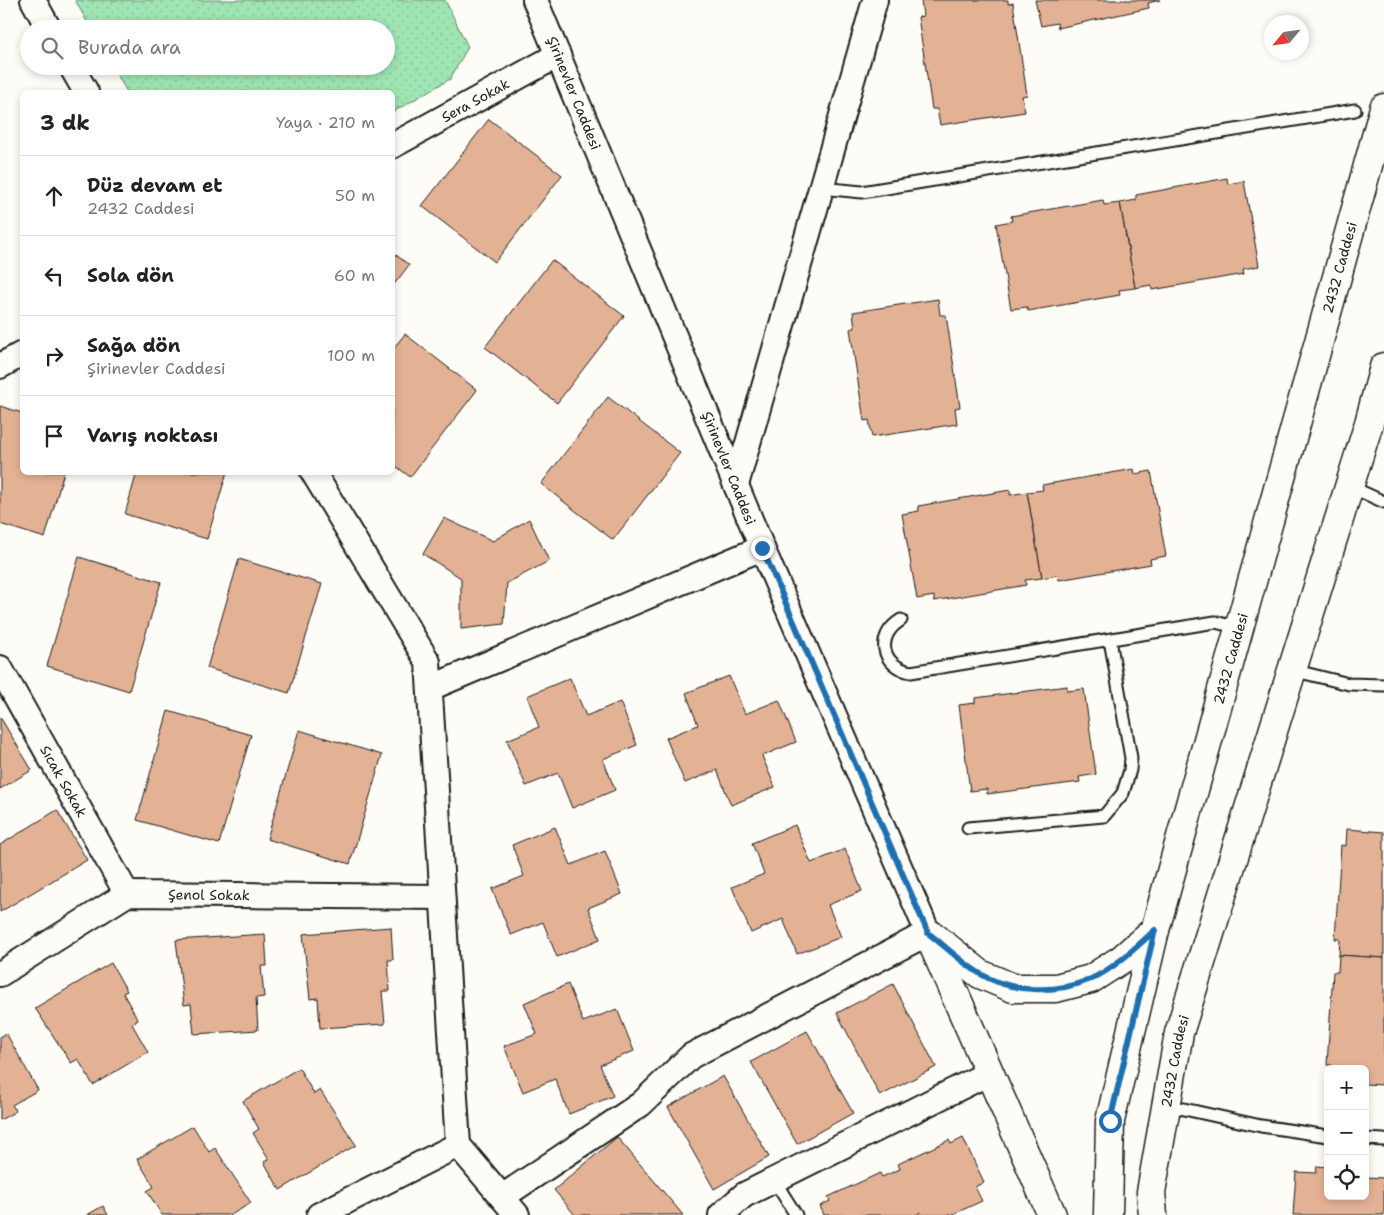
<!DOCTYPE html>
<html lang="tr">
<meta charset="utf-8">
<style>
body{margin:0;font-family:"Shantell Sans",sans-serif;background:#f6f6f6;color:#222}
.controls{position:absolute;right:15px;bottom:15px;display:grid;overflow:hidden;border-radius:8px;box-shadow:0 2px 8px #0003}
.controls button{width:45px;height:45px;display:grid;place-items:center;padding:0;border:0;border-bottom:1px solid #e0e0e0;background:#fff;color:#222;font:25px sans-serif}
.compass{position:absolute;left:1264px;top:15px;width:45px;height:45px;border-radius:50%;background:#fff;box-shadow:0 2px 8px #0003;rotate:241deg}
.stop{position:absolute;width:15px;height:15px;margin:-11px;border:4px solid #1f6fb2;border-radius:50%;background:#fff}
.stop.end{background:#1f6fb2;border-color:#fff;box-shadow:0 1px 5px #0008}
.list{margin:0;padding:0;list-style:none}
h2{display:flex;justify-content:space-between;align-items:center;height:65px;margin:0;padding:0 20px;font-size:21px}
h2 small{font-size:16px;font-weight:400;color:#767676}
.list li{display:grid;grid-template-columns:32px 1fr auto;gap:15px;align-items:center;box-sizing:border-box;height:80px;padding:0 20px;border-top:1px solid #e0e0e0}
.list b{display:block;font-size:19px;white-space:nowrap}
.list p{margin:0;font-size:16px;white-space:nowrap;color:#767676}
.list em{font-size:16px;font-style:normal;color:#767676}
.icon{flex:none;width:28px;height:28px;fill:none;stroke:currentColor;stroke-width:2;stroke-linecap:round;stroke-linejoin:round}
.map{position:relative;flex:none;width:1384px;height:1215px;overflow:hidden}
.search{position:absolute;background:#fff;box-shadow:0 2px 8px #0003;left:20px;top:20px;width:375px;height:55px;display:flex;align-items:center;gap:12px;box-sizing:border-box;padding:0 18px;border-radius:28px;color:#767676;font-size:19px}
.panel{position:absolute;background:#fff;box-shadow:0 2px 8px #0003;left:20px;top:90px;width:375px;height:385px;border-radius:8px}
.map>svg:first-child{display:block}
.park{fill:url(#park-dots);stroke:#5d8067}
.building{fill:#e3b294;stroke:#1c1c1c}
.lines{fill:none;stroke-linecap:round;stroke-linejoin:round}
.lane-casing{stroke:#1c1c1c;stroke-width:15}
.street-casing{stroke:#1c1c1c;stroke-width:28}
.secondary-casing{stroke:#1c1c1c;stroke-width:31}
.lane{stroke:#fdfcf7;stroke-width:11}
.street{stroke:#fdfcf7;stroke-width:24}
.secondary{stroke:#fdfcf7;stroke-width:28}
.route{stroke:#1f6fb2;stroke-width:6}
.labels{text-anchor:middle;dominant-baseline:central;stroke-width:5;stroke-linejoin:round;paint-order:stroke}
.street-label{font-size:14px;fill:#1c1c1c;stroke:#fdfcf7}
</style>
<div class="map">
<svg width="1384" height="1215" viewBox="0 0 1384 1215">
<defs>
<pattern id="park-dots" width="8" height="8" patternUnits="userSpaceOnUse" patternTransform="scale(1.25)"><rect width="8" height="8" fill="#9ee5b2"/><path d="M2 2h.1M6 6h.1" fill="none" stroke="#88c498" stroke-width="1.8" stroke-linecap="round"/></pattern>
</defs>
<rect width="100%" height="100%" fill="#fdfcf7"/>
<filter id="ink" filterUnits="userSpaceOnUse"><feTurbulence type="fractalNoise" baseFrequency=".02" numOctaves="2"/><feDisplacementMap in="SourceGraphic" scale="10" xChannelSelector="R" yChannelSelector="G"/><feConvolveMatrix kernelMatrix="1 2 1 2 8 2 1 2 1" color-interpolation-filters="sRGB"/></filter>
<g filter="url(#ink)">
<path class="park" d="M75 0H445L468 47 450 79 393 112 392 92H127L112 66H386V29H91Z"/>
<g class="building">
<path d="M921 0H1008V4L1013 3 1027 95 1022 96 1025 112 940 125 937 109H932L918 17 923 16Z"/>
<path d="M1035 0H1160L1148 3 1149 8 1058 28 1057 23 1041 26Z"/>
<path d="M489 119 562 175 495 262 422 206Z"/>
<path d="M1227 178 1228 184 1244 181 1259 266 1243 269 1244 274 1152 290 1151 285 1135 288 1120 203 1136 200V195Z"/>
<path d="M1103 200 1104 205 1120 203 1135 288 1119 290 1120 295 1028 311 1027 307 1011 309 996 224 1012 221 1011 216Z"/>
<path d="M392 252 409 265 392 287Z"/>
<path d="M552 260 624 316 557 403 485 347Z"/>
<path d="M938 299 940 315H946L960 407 955 408 957 424 872 437 869 420 864 421 850 329 855 328 853 312Z"/>
<path d="M405 334 477 390 410 477 392 463V350Z"/>
<path d="M608 397 680 453 613 540 541 484Z"/>
<path d="M0 406 22 413V472H64L45 538 0 524Z"/>
<path d="M1134 469 1135 474 1151 471 1166 556 1150 559 1151 564 1059 580 1058 575 1042 578 1027 492 1043 490 1042 485Z"/>
<path d="M137 472H227L207 539 125 514Z"/>
<path d="M1010 490V495L1027 492 1042 578 1025 580 1026 585 934 601V596L917 599 902 514 919 511 918 506Z"/>
<path d="M444 518 493 541 529 519 549 561 507 583 504 624 461 629V578L423 554Z"/>
<path d="M79 557 161 582 129 691 47 666Z"/>
<path d="M239 559 322 584 289 693 207 668Z"/>
<path d="M729 676 745 714 779 700 796 742 762 756 775 787 731 805 717 770 685 783 666 738 698 725 686 693Z"/>
<path d="M570 678 586 716 620 702 637 745 603 759 615 790 572 808 558 773 526 786 507 740 539 727 527 696Z"/>
<path d="M1067 686V691L1084 689 1096 774 1079 777 1080 782 987 794V789L970 791 959 705 975 703V698Z"/>
<path d="M168 711 251 735 219 844 137 820Z"/>
<path d="M0 717 32 770 0 789Z"/>
<path d="M299 730 382 755 350 864 267 839Z"/>
<path d="M57 810 87 860 0 912V845Z"/>
<path d="M795 825 811 863 845 849 862 891 828 905 841 937 797 954 783 919 751 933 732 887 764 874 752 843Z"/>
<path d="M555 827 571 865 605 851 622 894 588 908 600 939 557 957 543 922 511 935 492 889 524 876 512 845Z"/>
<path d="M1347 829 1384 832V958L1339 955 1340 939H1335L1341 845 1346 846Z"/>
<path d="M391 927 393 960H388L390 991H382L385 1024 320 1028 318 998 310 999 303 934Z"/>
<path d="M265 934 267 966H261L264 997 256 998 258 1030 194 1034 191 1004 184 1005 176 940Z"/>
<path d="M1339 955 1384 958V1085L1365 1084V1069H1332V1065H1327L1333 972H1338Z"/>
<path d="M111 963 127 991 123 993 138 1020 132 1024 148 1052 93 1085 78 1059 71 1063 35 1008Z"/>
<path d="M568 984 583 1022 617 1009 634 1051 600 1065 613 1096 569 1114 555 1079 523 1092 504 1046 537 1034 524 1003Z"/>
<path d="M893 984 936 1067 880 1096 837 1013Z"/>
<path d="M807 1031 853 1113 797 1144 751 1062Z"/>
<path d="M6 1033 38 1090 12 1105 16 1111 0 1120V1037Z"/>
<path d="M299 1068 314 1094 320 1090 356 1145 280 1190 264 1162 269 1159 253 1133 259 1129 243 1101Z"/>
<path d="M723 1076 769 1157 714 1189 668 1107Z"/>
<path d="M193 1126 209 1152 215 1148 251 1203 231 1215H162L147 1191 154 1187 137 1159Z"/>
<path d="M617 1137 683 1215H575L554 1190Z"/>
<path d="M963 1138 984 1182 975 1187 982 1201 951 1215H922L921 1212 916 1215H824L820 1206 830 1201 828 1197 880 1173 882 1177 900 1169 898 1164 949 1140 951 1144Z"/>
<path d="M1317 1166 1328 1167V1196H1365V1177L1384 1178V1215H1293L1296 1172 1316 1173Z"/>
<path d="M103 1206 108 1215H87Z"/>
</g>
<g class="lines">
<defs>
<g id="lane">
<path d="M821 188 862 192 1355 110"/>
<path d="M1349 486 1384 502"/>
<path d="M901 620C875 636 881 666 911 672L1215 622 1240 628"/>
<path d="M1292 670 1349 684 1384 685"/>
<path d="M968 828 1104 816 1123 793 1130 770 1131 758 1110 640"/>
<path d="M1166 1105 1261 1126 1328 1136"/>
<path d="M1365 1139 1384 1140"/>
<path d="M774 1180 796 1215"/>
</g>
<g id="street">
<path d="M33 0 49 29"/>
<path d="M71 66 86 92"/>
<path id="s1" d="M392 146 558 55"/>
<path d="M0 366 22 354"/>
<path d="M313 472 428 662 458 1145 517 1215"/>
<path d="M736 485 875 0"/>
<path id="s2" d="M0 668 127 894"/>
<path d="M430 688 762 548"/>
<path id="s3" d="M0 974 127 894 442 897"/>
<path d="M502 1197 641 1104 691 1056 928 933 762 548 535 0"/>
<path d="M319 1215 458 1145"/>
<path d="M721 1215 744 1195 989 1073"/>
</g>
<g id="secondary">
<path d="M928 933 1052 1215"/>
<path d="M933 936 980 974 1013 988H1056L1091 979 1122 959 1155 930"/>
<path id="s4" d="M1108 1215 1110 1121 1155 930 1384 108"/>
<path id="s5" d="M1153 1215 1151 1192 1179 1033 1369 423 1384 367"/>
</g>
</defs>
<use href="#lane" class="lane-casing"/>
<use href="#street" class="street-casing"/>
<use href="#secondary" class="secondary-casing"/>
<use href="#lane" class="lane"/>
<use href="#street" class="street"/>
<use href="#secondary" class="secondary"/>
</g>
</g>
<g class="lines" filter="url(#ink)">
<path class="route" d="M762 548 928 933C945 946 961 962 979 973 1011 993 1056 994 1091 979 1115 968 1135 948 1155 930L1110 1121"/>
</g>
<g class="labels">
<g class="street-label">
<text transform="translate(574 93) rotate(68)">Şirinevler Caddesi</text>
<text stroke="none"><textPath href="#s1" startOffset="95">Sera Sokak</textPath></text>
<text stroke="none"><textPath href="#s4" startOffset="978">2432 Caddesi</textPath></text>
<text transform="translate(729 468) rotate(68)">Şirinevler Caddesi</text>
<text stroke="none"><textPath href="#s4" startOffset="572">2432 Caddesi</textPath></text>
<text stroke="none"><textPath href="#s2" startOffset="130">Sıcak Sokak</textPath></text>
<text stroke="none"><textPath href="#s3" startOffset="232">Şenol Sokak</textPath></text>
<text stroke="none"><textPath href="#s5" startOffset="156">2432 Caddesi</textPath></text>
</g>
</g>
</svg>
<div class="controls">
<button>+</button>
<button>−</button>
<button><svg class="icon" aria-label="locate" viewBox="0 0 24 24"><circle cx="12" cy="12" r="6"/><path d="M12 2v4M12 18v4M2 12h4M18 12h4"/></svg></button>
</div>
<svg class="compass" viewBox="-18 -18 36 36"><path d="M0-13l5 13h-10z" fill="#e53935"/><path d="M0 13l5-13h-10z" fill="#767676"/></svg>
<div class="stop" style="left:1110px;top:1121px"></div>
<div class="stop end" style="left:762px;top:548px"></div>
<div class="search"><svg class="icon" aria-label="search" viewBox="0 0 24 24"><circle cx="10" cy="10" r="6"/><path d="M15 15l6 6"/></svg>Burada ara</div>
<section class="panel">
<h2>3 dk<small>Yaya · 210 m</small></h2>
<ul class="list">
<li><svg class="icon" aria-label="ahead" viewBox="0 0 24 24"><path d="M12 20V5M6 11l6-6 6 6"/></svg><div><b>Düz devam et</b><p>2432 Caddesi</p></div><em>50 m</em></li>
<li><svg class="icon" aria-label="left" viewBox="0 0 24 24"><path d="M17 20v-9H6M10 6l-5 5 5 5"/></svg><div><b>Sola dön</b></div><em>60 m</em></li>
<li><svg class="icon" aria-label="right" viewBox="0 0 24 24"><path d="M7 20v-9h11M14 6l5 5-5 5"/></svg><div><b>Sağa dön</b><p>Şirinevler Caddesi</p></div><em>100 m</em></li>
<li><svg class="icon" aria-label="arrive" viewBox="0 0 24 24"><path d="M6 21V4h12l-3 4 3 4H6"/></svg><div><b>Varış noktası</b></div></li>
</ul>
</section>
</div>
